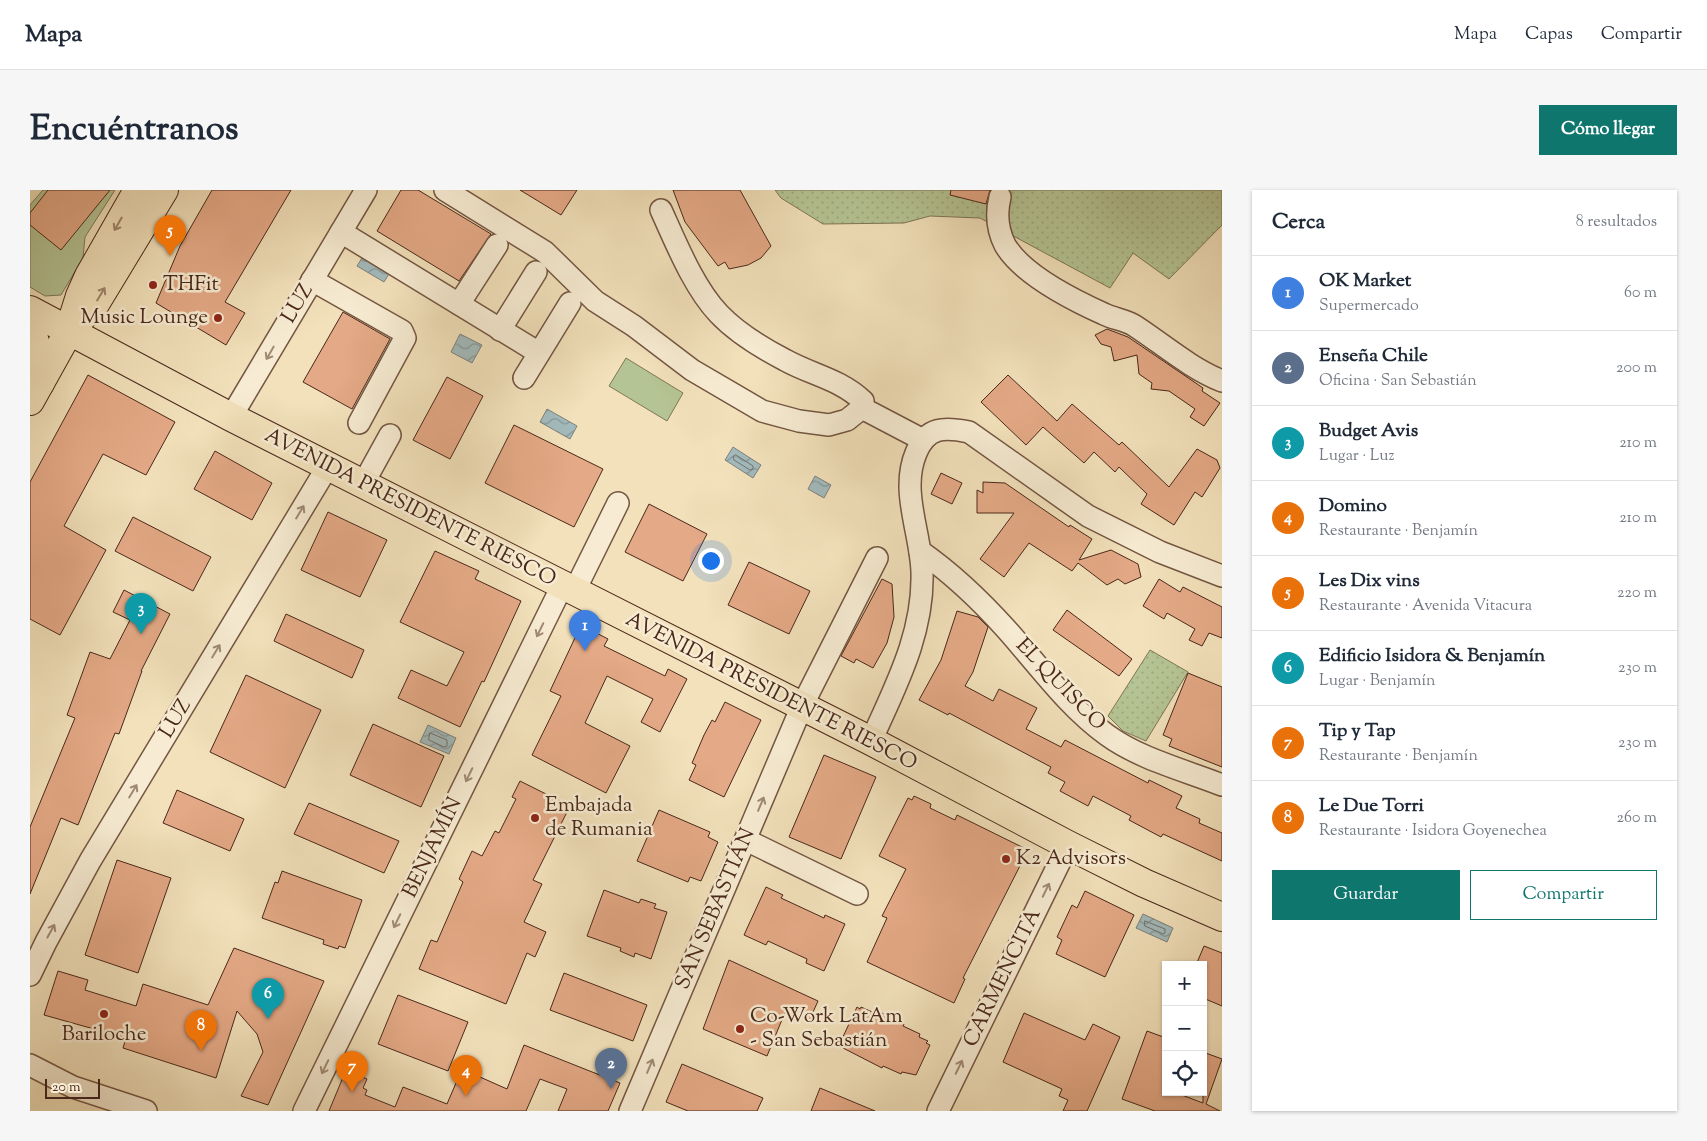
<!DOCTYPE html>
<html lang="es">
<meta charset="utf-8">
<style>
body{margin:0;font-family:"Sorts Mill Goudy",serif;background:#f6f6f7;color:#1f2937}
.controls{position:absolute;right:15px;bottom:15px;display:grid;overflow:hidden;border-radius:0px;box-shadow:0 1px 4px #0004}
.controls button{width:45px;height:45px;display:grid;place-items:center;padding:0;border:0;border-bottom:1px solid #e0e1e3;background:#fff;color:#1f2937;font:25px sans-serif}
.scale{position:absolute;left:15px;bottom:12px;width:55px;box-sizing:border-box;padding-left:5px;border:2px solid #4a281a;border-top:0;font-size:14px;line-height:18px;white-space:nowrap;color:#4a281a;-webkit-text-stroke:4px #f7ecd3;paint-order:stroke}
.you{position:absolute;left:680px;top:370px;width:18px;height:18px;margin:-12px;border:4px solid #fff;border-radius:50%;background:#1a73e8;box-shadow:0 0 0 8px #1a73e833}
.badge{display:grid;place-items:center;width:32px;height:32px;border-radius:50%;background:#0f766e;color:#fff;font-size:16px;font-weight:700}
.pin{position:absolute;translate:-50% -41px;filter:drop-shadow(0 1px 2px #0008)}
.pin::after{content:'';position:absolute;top:26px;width:18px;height:15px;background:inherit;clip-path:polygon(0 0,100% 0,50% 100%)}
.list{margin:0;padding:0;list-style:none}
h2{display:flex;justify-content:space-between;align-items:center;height:65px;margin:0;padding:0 20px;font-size:21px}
h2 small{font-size:16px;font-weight:400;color:#747a83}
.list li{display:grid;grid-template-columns:32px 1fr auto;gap:15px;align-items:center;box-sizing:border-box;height:75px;padding:0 20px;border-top:1px solid #e0e1e3}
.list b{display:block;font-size:19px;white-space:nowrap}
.list p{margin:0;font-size:16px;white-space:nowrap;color:#747a83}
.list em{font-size:16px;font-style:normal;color:#747a83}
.actions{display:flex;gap:10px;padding:15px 20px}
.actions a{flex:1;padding:11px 0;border:1px solid #0f766e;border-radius:0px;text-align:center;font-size:18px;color:#0f766e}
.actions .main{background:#0f766e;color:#fff}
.icon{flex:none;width:28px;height:28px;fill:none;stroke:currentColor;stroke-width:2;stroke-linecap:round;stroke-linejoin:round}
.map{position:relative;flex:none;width:1192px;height:921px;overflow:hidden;border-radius:0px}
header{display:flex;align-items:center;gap:30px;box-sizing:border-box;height:70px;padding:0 25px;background:#fff;border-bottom:1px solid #e0e1e3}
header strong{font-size:24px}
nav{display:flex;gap:28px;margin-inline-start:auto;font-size:18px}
.intro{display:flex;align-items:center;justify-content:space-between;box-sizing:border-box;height:120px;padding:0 30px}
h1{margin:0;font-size:35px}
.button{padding:12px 22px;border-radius:0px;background:#0f766e;color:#fff;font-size:18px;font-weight:700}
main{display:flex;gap:30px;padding:0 30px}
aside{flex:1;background:#fff;border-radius:0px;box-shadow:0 1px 4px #0004}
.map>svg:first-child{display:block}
.grass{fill:url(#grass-dots);stroke:#807657}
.park{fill:#b5c494;stroke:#807657}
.water{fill:url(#water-waves);stroke:#7f807b}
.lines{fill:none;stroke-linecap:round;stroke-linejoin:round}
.shore{stroke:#76716b;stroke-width:1}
.building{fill:#e4a986;stroke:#4a281a}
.minor-casing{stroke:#745642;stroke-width:24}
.major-casing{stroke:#4a281a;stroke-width:30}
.minor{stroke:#f7ecd3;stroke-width:21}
.major{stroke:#f2e1bb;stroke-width:28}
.oneway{stroke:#9e846a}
.oneway2{stroke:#a08a76}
.poi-dot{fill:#8f2418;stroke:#f7ecd3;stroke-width:2}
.labels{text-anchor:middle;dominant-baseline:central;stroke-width:5;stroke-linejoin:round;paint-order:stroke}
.poi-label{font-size:21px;fill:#4a281a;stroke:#f7ecd3;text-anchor:start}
.street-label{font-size:21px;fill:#4a281a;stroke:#f7ecd3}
</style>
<header>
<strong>Mapa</strong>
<nav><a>Mapa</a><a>Capas</a><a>Compartir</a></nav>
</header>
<div class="intro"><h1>Encuéntranos</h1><a class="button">Cómo llegar</a></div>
<main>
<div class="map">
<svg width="1192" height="921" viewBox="0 0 1192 921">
<defs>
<pattern id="grass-dots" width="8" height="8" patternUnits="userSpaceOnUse" patternTransform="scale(1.25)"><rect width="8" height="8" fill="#b5c494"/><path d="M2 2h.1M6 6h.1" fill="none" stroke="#9da87f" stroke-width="1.8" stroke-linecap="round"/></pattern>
<pattern id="water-waves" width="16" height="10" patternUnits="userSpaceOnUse" patternTransform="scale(1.25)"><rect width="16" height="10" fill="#a2babc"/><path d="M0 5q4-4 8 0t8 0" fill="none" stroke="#869798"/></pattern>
</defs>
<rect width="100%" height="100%" fill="#f2e1bb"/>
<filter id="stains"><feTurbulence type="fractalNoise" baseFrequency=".004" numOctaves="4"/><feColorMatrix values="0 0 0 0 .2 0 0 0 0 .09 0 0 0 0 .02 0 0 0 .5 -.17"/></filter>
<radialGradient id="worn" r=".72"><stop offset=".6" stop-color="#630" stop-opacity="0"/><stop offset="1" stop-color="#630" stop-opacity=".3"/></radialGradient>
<g class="grass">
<path d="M745 0H1192V35L1139 89 1103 63 1080 98 950 28 900 26 874 33 793 34 751 8Z"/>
<path d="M1120 460 1158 482 1116 551 1093 541 1078 526Z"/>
</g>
<g class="park">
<path d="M13 0H85L55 47 53 68 31 105 15 106 0 97V15Z"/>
<path d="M596 168 653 203 637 231 579 196Z"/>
</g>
<g class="water">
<path d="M335 63 362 79 354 92 327 76Z"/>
<path d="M430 144 452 155 442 173 421 162Z"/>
<path d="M517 219 547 236 540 249 510 232Z"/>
<path d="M703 257 731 275 723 288 695 270Z"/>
<path d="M785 286 801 295 794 308 778 299Z"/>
<path d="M398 535 426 548 419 564 390 552Z"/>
<path d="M1113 724 1143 738 1137 752 1106 738Z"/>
</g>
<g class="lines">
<g class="shore">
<path d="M706 265 723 276V279L720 280 704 270 703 267Z"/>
<path d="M400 543 417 550V556L414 557 399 550Z"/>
<path d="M1115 731 1135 739V743L1133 744 1115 736Z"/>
</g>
</g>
<g class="building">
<path d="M18 0H80L31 60 0 35V23Z"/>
<path d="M182 0H261L195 112 215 123 196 155 126 113 150 56Z"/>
<path d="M371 0H388L461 44 429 91 347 41Z"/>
<path d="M490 0H547L531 25Z"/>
<path d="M643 0H710L741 56 731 68 718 75 699 79 695 72 688 76 655 32Z"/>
<path d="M921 0H960L956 14 920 5Z"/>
<path d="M313 122 360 149 322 219 273 192Z"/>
<path d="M1077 139 1098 147 1173 198 1172 201 1190 213 1174 236 1160 227 1165 219 1139 201 1121 199 1122 193 1109 184 1107 165 1084 171 1081 157 1071 154 1065 145Z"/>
<path d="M58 185 145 232 116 285 73 264 34 336 76 360 30 445 0 429V292Z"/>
<path d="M978 185 1027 231 1042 214 1089 255 1092 252 1139 297 1167 259 1187 270 1190 278 1172 307 1165 302 1144 335 1111 314 1117 304 1089 277 1085 282 1064 262 1054 273 1013 237 996 255 951 212Z"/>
<path d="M417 187 453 206 420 269 383 250Z"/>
<path d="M484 235 573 279 544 337 455 293Z"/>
<path d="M185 261 242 293 222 330 164 299Z"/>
<path d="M911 283 932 293 922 314 901 304Z"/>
<path d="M953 292 975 293 1039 337 1040 335 1062 349 1049 370 1081 360 1108 374 1111 387 1095 394 1088 389 1077 395 1048 373 1042 381 999 353 974 387 950 369 984 323H947V300L953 303Z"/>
<path d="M619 314 677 344 653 391 595 362Z"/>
<path d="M298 322 357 350 330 407 271 380Z"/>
<path d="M103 327 181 367 163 401 85 361Z"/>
<path d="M405 361 449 381 445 389 491 411 454 492 452 491 430 537 368 508 381 480 417 496 434 462 370 432Z"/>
<path d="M719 372 780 401 759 444 698 415Z"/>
<path d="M852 389 862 394 864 427 857 453 843 478 826 469 824 473 811 466Z"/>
<path d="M1129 389 1150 402 1153 397 1192 417V448L1179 443 1172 456 1159 450 1165 439 1137 423 1134 429 1113 416Z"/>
<path d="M94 400 140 424 111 481H112L89 544 85 543 48 635 31 628 0 704V637L45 528 37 525 60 462 80 469 100 430 83 422Z"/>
<path d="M1037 420 1102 469 1089 486 1023 440Z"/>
<path d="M927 421 948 427 958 437 943 482 935 496 963 511 969 499 1007 518 996 539 1031 557 1035 550 1118 593 1119 590 1152 606 1146 618 1170 629 1169 633 1192 643V671L1133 644 1131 647 1099 630 1101 626 1063 606 1058 616 1030 601 1035 592 1018 583 1021 577 919 523 918 525 889 510 911 470Z"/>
<path d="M256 424 334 460 322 488 244 451Z"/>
<path d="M551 435 578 449 574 456 635 486 638 479 657 489 630 542 611 532 623 509 577 486 555 533 600 556 576 603 502 565 531 506 520 501Z"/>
<path d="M1158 483 1192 497V577L1139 556 1142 549 1133 545Z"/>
<path d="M216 485 291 520 255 598 180 562Z"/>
<path d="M695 512 731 530 694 607 659 590 666 575 662 573 674 545 682 530 685 532Z"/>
<path d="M343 534 414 566 391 617 320 585Z"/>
<path d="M794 565 846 587 811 669 759 647Z"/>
<path d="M490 591 540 616 503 690 512 694 494 732 516 742 505 767 497 763 476 814 389 779 401 750 407 752 433 692 429 689 442 661 452 666 465 641 469 643 486 609 482 607Z"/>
<path d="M147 600 214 629 200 661 133 633Z"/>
<path d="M884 606 901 614 900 618 925 630 927 625 998 660 933 788 935 789 924 813 837 772 857 728 852 726 876 679 849 666 878 608 882 610Z"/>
<path d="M279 613 369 651 354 683 264 644Z"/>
<path d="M629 620 680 642 678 647 688 652 671 691 660 687 658 692 607 671Z"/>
<path d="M87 670 141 688 108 783 55 765Z"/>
<path d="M252 681 332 710 315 758 309 756 308 759 293 754 294 750 232 728 245 692 248 693Z"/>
<path d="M736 697 753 705 751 708 794 728 795 725 815 734 794 781 776 773 777 769 738 751 736 755 714 745Z"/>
<path d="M574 700 609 713 611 709 626 714 624 718 637 722 621 769 605 763 604 767 590 761 591 758 557 746Z"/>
<path d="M1055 701 1104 725 1075 787 1026 764 1032 750 1027 747 1042 715 1047 718Z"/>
<path d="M1174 756 1192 763V816L1173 808V775H1166Z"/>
<path d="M204 758 294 791 238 915 211 906 233 862 227 844 207 821 186 888 93 858 96 848 14 825 28 781 58 790 55 800 106 816 113 794 178 815Z"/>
<path d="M699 770 788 811 779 831 756 820 737 866 673 839Z"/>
<path d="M534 783 617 815 603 851 520 820Z"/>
<path d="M368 805 438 832 418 881 348 854Z"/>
<path d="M827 817 830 819 831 817 851 826 852 823 874 834 873 836 890 844 889 847 898 851 896 853 900 855 886 885 872 882 871 884 853 876 852 878 813 858 814 855 810 853Z"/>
<path d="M994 823 1055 850 1063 834 1090 847 1057 921H1033L1038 910 1029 906 1032 899 973 872Z"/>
<path d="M1117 841 1136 848V902H1144L1173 913V862L1192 869 1176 914 1190 921H1125L1092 909Z"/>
<path d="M494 855 590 893 578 921H528L537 899 510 889 496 921H299L316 880 337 889 333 898 337 900 335 905 365 917 373 897 417 914 432 879 477 899Z"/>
<path d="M652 874 733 908 727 921H658L636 912Z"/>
<path d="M790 898 845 921H781Z"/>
</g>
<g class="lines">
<defs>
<g id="minor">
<path d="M415 0 515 62 565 111 604 136 662 180 732 221 769 231 799 235 817 230 832 218 833 211C810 189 782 185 755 170 732 158 707 143 689 124 664 98 646 53 631 20"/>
<path d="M970 7C966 23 967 39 975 55 992 84 1043 110 1074 124 1084 129 1096 130 1105 136 1134 155 1160 178 1192 191"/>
<path d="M311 42 509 163"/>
<path d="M282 90 372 141 375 148 329 233"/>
<path d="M429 114 467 55"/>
<path d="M470 140 506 82"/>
<path d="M494 188 540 113"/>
<path d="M832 218 893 250"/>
<path d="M201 227 336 0"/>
<path d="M333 294 360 245"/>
<path d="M890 361C923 384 951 411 977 440 1009 476 1038 517 1077 545 1110 569 1154 580 1192 595"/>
<path d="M544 402 588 313"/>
<path d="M841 551C865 497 894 444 892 382 891 343 870 301 886 263 897 236 915 237 939 242L1058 326 1130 362 1192 386"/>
<path d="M716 650 827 704"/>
<path d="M0 785 16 752 60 671 298 276"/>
<path d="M0 875 43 897 116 921"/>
<path d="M274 921 532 396"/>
<path d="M600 921 772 516 847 368"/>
<path d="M908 921 1038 655"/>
</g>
<g id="major">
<path d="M0 120 201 227 841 551 1038 655 1114 693 1192 727"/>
<path d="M52 127 65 114 134 0"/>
<path d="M0 134 9 167 10 193"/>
<path d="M0 211 39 141 50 106 59 86 108 0"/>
</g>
</defs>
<use href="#minor" class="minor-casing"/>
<use href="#major" class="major-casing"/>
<use href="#minor" class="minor"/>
<use href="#major" class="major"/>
</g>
<defs><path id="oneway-shaft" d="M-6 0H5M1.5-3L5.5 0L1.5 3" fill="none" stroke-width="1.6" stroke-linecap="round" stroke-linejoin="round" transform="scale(1.25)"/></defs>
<g class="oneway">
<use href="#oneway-shaft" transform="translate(88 34) rotate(120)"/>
<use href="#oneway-shaft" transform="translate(71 104) rotate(-59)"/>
</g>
<g class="oneway2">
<use href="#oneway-shaft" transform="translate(240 163) rotate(120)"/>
<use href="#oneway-shaft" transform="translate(270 322) rotate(-59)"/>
<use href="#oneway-shaft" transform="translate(510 440) rotate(116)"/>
<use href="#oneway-shaft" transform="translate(186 461) rotate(-59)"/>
<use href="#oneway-shaft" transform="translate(439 585) rotate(116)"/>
<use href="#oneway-shaft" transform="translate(103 601) rotate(-59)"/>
<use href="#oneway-shaft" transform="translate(731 614) rotate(-67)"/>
<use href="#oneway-shaft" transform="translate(1016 700) rotate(-64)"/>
<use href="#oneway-shaft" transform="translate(367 731) rotate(116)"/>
<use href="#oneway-shaft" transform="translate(21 741) rotate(-61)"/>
<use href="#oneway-shaft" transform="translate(620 876) rotate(-67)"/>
<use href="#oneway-shaft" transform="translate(295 877) rotate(116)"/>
<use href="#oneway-shaft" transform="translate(929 877) rotate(-64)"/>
</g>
<g class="poi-dot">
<circle cx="123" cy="95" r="5"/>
<circle cx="188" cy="128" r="5"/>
<circle cx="505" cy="628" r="5"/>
<circle cx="976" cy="669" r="5"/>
<circle cx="74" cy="824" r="5"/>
<circle cx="710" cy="839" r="5"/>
</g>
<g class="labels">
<g class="poi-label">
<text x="133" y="95">THFit</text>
<text x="178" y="128" text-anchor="end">Music Lounge</text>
<text x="515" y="616">Embajada<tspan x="515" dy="24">de Rumania</tspan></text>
<text x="986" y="669">K2 Advisors</text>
<text x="720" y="827">Co-Work LatAm<tspan x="720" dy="24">- San Sebastián</tspan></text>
<text x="74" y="845" text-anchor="middle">Bariloche</text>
</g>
<g class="street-label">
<text transform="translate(268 114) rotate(-60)">LUZ</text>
<text transform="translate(380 318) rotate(27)">AVENIDA PRESIDENTE RIESCO</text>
<text transform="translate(1030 495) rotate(46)">EL QUISCO</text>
<text transform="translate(741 502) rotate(27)">AVENIDA PRESIDENTE RIESCO</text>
<text transform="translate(146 529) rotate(-59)">LUZ</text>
<text transform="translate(403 658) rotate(-64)">BENJAMÍN</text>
<text transform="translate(686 719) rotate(-67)">SAN SEBASTIÁN</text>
<text transform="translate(973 788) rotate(-64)">CARMENCITA</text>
</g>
</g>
<rect width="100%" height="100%" filter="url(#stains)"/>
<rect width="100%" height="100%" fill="url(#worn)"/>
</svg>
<div class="controls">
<button>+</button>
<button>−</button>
<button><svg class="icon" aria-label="locate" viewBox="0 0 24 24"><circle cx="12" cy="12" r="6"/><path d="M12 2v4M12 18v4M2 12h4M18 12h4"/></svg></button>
</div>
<div class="scale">20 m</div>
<div class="you"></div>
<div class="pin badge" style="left:555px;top:461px;background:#3f7fe0">1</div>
<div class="pin badge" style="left:581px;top:899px;background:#5c6f8a">2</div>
<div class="pin badge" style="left:111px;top:444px;background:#0f9aa8">3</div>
<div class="pin badge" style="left:436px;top:906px;background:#e8710a">4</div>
<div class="pin badge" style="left:140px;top:66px;background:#e8710a">5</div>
<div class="pin badge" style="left:238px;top:829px;background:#0f9aa8">6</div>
<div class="pin badge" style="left:322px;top:902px;background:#e8710a">7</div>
<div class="pin badge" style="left:171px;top:861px;background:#e8710a">8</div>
</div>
<aside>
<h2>Cerca<small>8 resultados</small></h2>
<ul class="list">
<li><span class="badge" style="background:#3f7fe0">1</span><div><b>OK Market</b><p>Supermercado</p></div><em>60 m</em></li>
<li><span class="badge" style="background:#5c6f8a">2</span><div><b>Enseña Chile</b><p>Oficina · San Sebastián</p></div><em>200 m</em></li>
<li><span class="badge" style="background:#0f9aa8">3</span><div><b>Budget Avis</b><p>Lugar · Luz</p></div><em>210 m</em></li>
<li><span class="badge" style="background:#e8710a">4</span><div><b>Domino</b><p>Restaurante · Benjamín</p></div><em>210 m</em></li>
<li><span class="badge" style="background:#e8710a">5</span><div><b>Les Dix vins</b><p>Restaurante · Avenida Vitacura</p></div><em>220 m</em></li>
<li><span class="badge" style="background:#0f9aa8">6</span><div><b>Edificio Isidora &amp; Benjamín</b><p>Lugar · Benjamín</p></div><em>230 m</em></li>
<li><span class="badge" style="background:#e8710a">7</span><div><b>Tip y Tap</b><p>Restaurante · Benjamín</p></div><em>230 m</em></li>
<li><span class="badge" style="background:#e8710a">8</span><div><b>Le Due Torri</b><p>Restaurante · Isidora Goyenechea</p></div><em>260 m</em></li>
</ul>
<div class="actions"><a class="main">Guardar</a><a>Compartir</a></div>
</aside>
</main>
